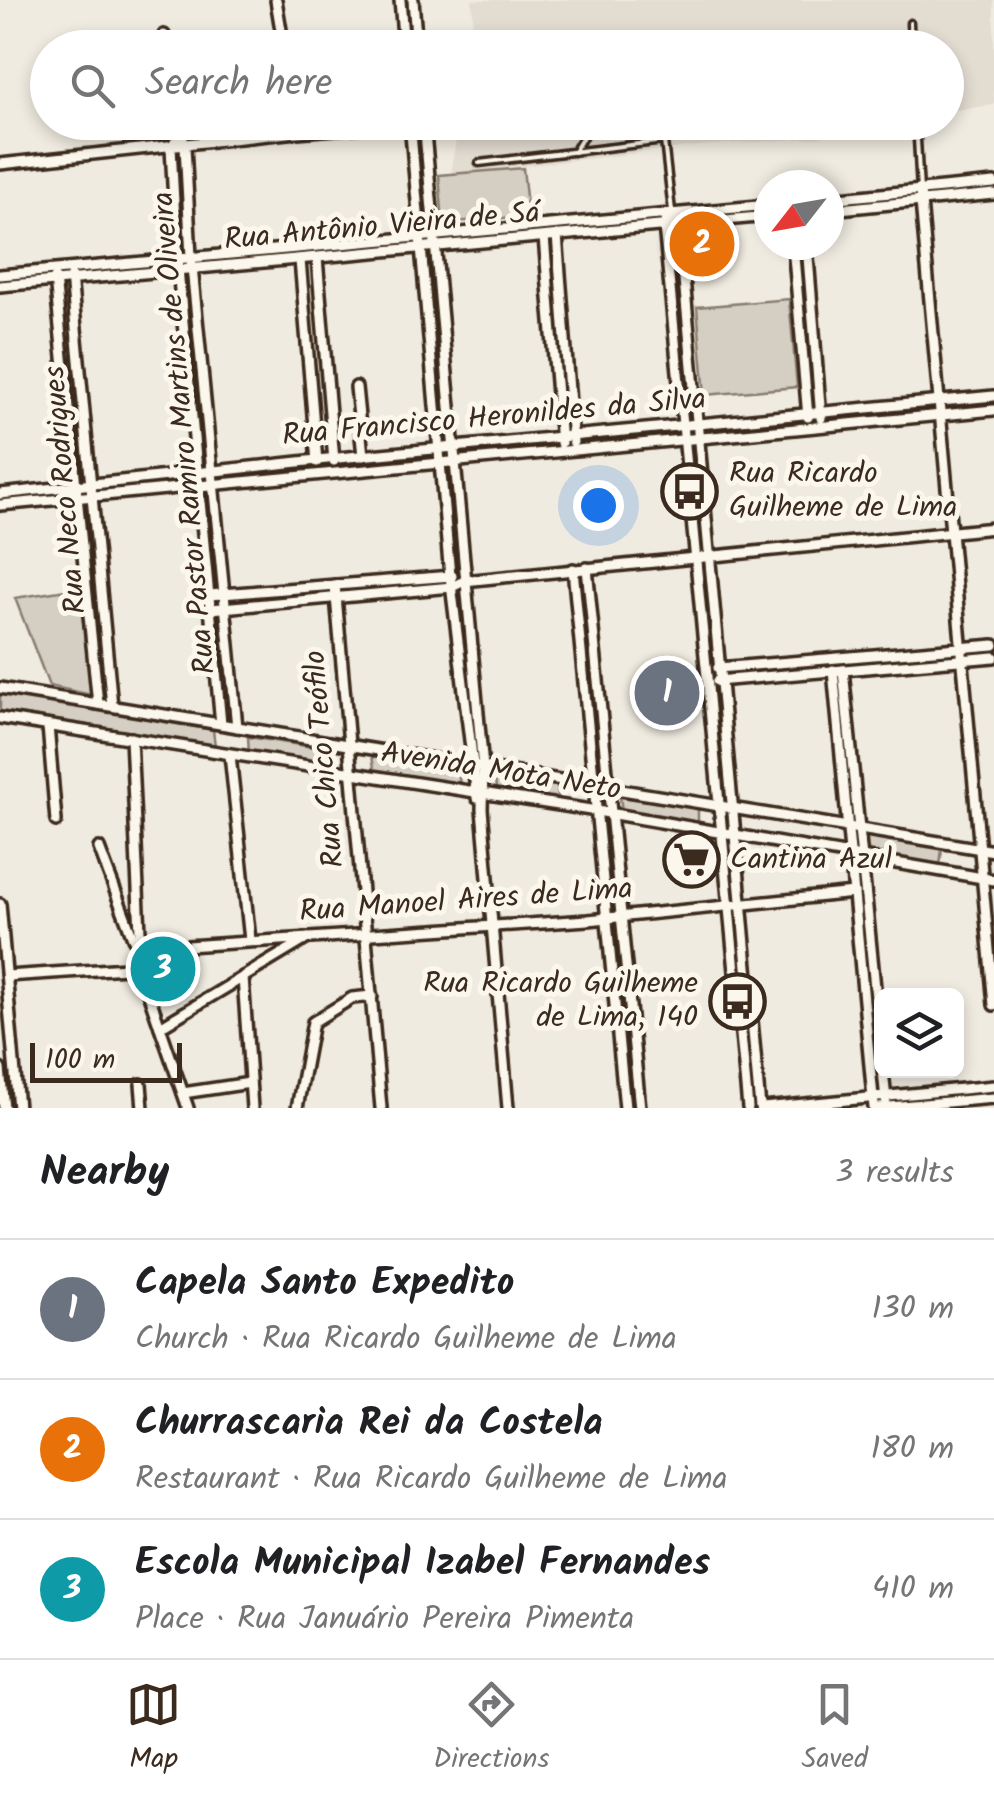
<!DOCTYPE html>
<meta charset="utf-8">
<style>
body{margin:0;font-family:Kalam,sans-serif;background:#f2f2f2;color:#202124}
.controls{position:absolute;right:30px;bottom:30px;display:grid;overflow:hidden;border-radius:15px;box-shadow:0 5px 15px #0003}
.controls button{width:90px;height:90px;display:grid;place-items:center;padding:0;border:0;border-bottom:2px solid #e0e0e0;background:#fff;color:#202124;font:50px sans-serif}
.compass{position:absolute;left:754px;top:170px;width:90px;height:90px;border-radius:50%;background:#fff;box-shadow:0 5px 15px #0003;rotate:239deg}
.scale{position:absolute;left:30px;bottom:25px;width:152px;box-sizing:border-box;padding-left:10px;border:5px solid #3b2a1e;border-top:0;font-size:28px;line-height:35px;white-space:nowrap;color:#3b2a1e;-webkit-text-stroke:8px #fbf7ec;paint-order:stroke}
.you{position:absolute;left:598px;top:505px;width:35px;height:35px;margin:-25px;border:8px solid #fff;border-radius:50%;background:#1a73e8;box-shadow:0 0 0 15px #1a73e833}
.badge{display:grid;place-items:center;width:65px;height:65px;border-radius:50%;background:#3b2a1e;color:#fff;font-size:32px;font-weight:700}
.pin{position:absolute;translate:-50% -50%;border:5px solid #fff;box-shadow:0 2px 10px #0006}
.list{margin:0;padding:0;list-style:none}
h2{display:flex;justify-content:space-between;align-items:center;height:130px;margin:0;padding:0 40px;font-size:42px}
h2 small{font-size:32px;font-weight:400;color:#757577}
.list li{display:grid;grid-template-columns:65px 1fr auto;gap:30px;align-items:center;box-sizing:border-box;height:140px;padding:0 40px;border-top:2px solid #e0e0e0}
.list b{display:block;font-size:38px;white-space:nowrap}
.list p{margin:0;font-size:32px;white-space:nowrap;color:#757577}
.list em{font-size:32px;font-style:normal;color:#757577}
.icon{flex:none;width:55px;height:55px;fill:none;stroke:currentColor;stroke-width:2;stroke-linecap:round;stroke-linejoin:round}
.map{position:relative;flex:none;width:994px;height:1108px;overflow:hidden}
.search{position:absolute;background:#fff;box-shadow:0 5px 15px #0003;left:30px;right:30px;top:30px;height:110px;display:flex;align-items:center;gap:25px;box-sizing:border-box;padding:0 35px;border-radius:55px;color:#757577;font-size:38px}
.sheet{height:550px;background:#fff}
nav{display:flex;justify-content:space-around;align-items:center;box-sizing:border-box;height:140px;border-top:2px solid #e0e0e0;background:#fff;font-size:28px;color:#757577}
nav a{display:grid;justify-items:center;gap:5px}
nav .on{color:#3b2a1e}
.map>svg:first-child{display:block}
.built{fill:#e2dcd1}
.green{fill:#d5cec3;stroke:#887c70;stroke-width:2.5}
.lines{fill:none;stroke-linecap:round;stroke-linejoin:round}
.lane-casing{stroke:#3b2a1e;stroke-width:11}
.street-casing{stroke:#3b2a1e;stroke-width:16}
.lane{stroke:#fbf7ec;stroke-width:4}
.street{stroke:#fbf7ec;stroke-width:9}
.labels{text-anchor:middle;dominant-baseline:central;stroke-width:10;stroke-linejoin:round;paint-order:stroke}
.street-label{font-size:30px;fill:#3b2a1e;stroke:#fbf7ec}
.poi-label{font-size:30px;fill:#3b2a1e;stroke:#fbf7ec;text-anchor:start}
</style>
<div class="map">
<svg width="994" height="1108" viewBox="0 0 994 1108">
<rect width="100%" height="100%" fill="#f0ebe0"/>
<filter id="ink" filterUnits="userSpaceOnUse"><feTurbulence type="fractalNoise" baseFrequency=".01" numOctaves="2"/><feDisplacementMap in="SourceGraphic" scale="20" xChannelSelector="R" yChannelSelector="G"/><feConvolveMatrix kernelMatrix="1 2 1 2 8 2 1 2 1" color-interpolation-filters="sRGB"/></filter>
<g filter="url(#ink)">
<g class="built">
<path d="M472 0H994V105L947 111 946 48H469L473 17Z"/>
<path d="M820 122 823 137 699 146 451 174 458 123Z"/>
</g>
<g class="green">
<path d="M523 168 528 216 443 223 439 175Z"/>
<path d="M789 299 797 387 705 395 697 307Z"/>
<path d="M79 588 92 695 49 686 15 598Z"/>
<path d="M0 693 213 730 215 746 0 711Z"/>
<path d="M248 737 326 749 327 765 249 754Z"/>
<path d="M372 756 458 770 460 786 375 773Z"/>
<path d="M495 776 557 786 559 801 496 790Z"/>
<path d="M620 797 698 808V825L622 811Z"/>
<path d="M866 833 942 848 940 867 866 854Z"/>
</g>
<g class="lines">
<defs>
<g id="lane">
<path d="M910 23 911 48"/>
<path d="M642 122 664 141"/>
<path d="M916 122 920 191"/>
<path d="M664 141 672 211"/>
<path d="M574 152 592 122"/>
<path d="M479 163 664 141 684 122"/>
</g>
<g id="street">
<path d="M276 0 284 48"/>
<path d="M400 0 404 48"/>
<path d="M413 0 417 48"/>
<path d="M164 35 166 48"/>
<path d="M178 122 185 146 191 257 237 727"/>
<path d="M410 122 450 576 477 798"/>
<path d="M424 122 483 768 482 809 508 1108"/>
<path d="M180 134 171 147 177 258 221 724"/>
<path d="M0 164 297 132 412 123"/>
<path d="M920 191 994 1005"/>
<path d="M829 199 994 183"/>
<path d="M829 210 994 194"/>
<path d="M672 213 664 225 748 1108"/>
<path d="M672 213 679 224 760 1108"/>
<path d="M557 235 573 442"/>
<path d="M544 237 561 443"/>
<path d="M793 245 808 417"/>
<path d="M807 245 821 418"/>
<path d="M317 258 334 461"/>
<path d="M300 260 317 462"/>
<path d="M0 275 769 205"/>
<path d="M71 276 112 706"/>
<path d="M55 278 98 704"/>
<path d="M0 286 769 216"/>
<path d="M356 387 363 456"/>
<path d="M0 494 317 460 994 396"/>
<path d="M0 505 994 410"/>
<path d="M587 568 640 1108"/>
<path d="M573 569 625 1108"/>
<path d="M335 585 381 1108"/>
<path d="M209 595 452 576"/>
<path d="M211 609 452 587 464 581 994 528"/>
<path d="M718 668 994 645"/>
<path d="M833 670 874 1108"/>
<path d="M843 670 882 1057"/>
<path d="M717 681 994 657"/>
<path d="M0 688 994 851"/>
<path d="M0 718 597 811 994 880"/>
<path d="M48 726 56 821"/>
<path d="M131 738 142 975 188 1108"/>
<path d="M230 755 250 940"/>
<path d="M99 848 133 938 141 949"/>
<path d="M0 904 18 1108"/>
<path d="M141 949 588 920 854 893"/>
<path d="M7 976 142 967"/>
<path d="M243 977 252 1108"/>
<path d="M160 1027 308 938"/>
<path d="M0 1069 4 1108"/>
<path d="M883 1070 886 1100"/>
<path d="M141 1084 143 1108"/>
<path d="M183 1093 250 1083"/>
<path d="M297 1108 313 1022 352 998 372 996"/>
<path d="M763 1108 994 1086"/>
<path d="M878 1108 994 1098"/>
</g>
</defs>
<use href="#lane" class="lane-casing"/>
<use href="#street" class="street-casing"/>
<use href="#lane" class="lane"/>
<use href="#street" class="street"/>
</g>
</g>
<defs>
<symbol id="bus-ring" viewBox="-11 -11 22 22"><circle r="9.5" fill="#fbf7ec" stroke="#3b2a1e" stroke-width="1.5"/><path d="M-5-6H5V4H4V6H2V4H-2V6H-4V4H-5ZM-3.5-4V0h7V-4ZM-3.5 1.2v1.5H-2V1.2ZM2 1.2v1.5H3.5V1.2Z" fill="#3b2a1e"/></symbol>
<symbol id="supermarket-ring" viewBox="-11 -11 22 22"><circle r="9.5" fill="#fbf7ec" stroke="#3b2a1e" stroke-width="1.5"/><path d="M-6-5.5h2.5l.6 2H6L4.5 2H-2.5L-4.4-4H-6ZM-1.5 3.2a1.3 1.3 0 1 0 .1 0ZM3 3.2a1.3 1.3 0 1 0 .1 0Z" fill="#3b2a1e"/></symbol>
</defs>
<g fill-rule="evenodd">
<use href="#bus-ring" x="658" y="460" width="63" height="63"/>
<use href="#supermarket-ring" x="660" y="828" width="63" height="63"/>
<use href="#bus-ring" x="706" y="970" width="63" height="63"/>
</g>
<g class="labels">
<g class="street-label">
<text transform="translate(382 227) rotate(-5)">Rua Antônio Vieira de Sá</text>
<text transform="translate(494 418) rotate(-5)">Rua Francisco Heronildes da Silva</text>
<text transform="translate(185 433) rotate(-95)">Rua Pastor Ramiro Martins de Oliveira</text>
<text transform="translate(66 490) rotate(-95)">Rua Neco Rodrigues</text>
<text transform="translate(325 759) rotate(-95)">Rua Chico Teófilo</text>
<text transform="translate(501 772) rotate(9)">Avenida Mota Neto</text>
<text transform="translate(466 901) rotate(-4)">Rua Manoel Aires de Lima</text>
</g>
<g class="poi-label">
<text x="729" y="474">Rua Ricardo<tspan x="729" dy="34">Guilheme de Lima</tspan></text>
<text x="730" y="860">Cantina Azul</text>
<text x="698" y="984" text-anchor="end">Rua Ricardo Guilheme<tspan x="698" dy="34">de Lima, 140</tspan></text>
</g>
</g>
</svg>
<div class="controls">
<button><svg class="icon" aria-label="layers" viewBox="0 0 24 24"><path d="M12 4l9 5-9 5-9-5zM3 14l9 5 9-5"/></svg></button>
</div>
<svg class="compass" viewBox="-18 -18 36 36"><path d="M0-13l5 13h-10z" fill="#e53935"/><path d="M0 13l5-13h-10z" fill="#757577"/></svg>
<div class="scale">100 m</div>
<div class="you"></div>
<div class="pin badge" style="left:667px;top:693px;background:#6b7280">1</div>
<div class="pin badge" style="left:702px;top:244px;background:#e8710a">2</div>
<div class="pin badge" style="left:163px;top:969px;background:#0f9aa8">3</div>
<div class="search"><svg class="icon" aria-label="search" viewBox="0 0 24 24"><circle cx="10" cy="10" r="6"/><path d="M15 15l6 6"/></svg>Search here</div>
</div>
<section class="sheet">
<h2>Nearby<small>3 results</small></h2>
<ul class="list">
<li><span class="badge" style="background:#6b7280">1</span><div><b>Capela Santo Expedito</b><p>Church · Rua Ricardo Guilheme de Lima</p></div><em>130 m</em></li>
<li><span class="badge" style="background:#e8710a">2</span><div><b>Churrascaria Rei da Costela</b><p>Restaurant · Rua Ricardo Guilheme de Lima</p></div><em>180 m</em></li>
<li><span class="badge" style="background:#0f9aa8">3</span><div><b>Escola Municipal Izabel Fernandes</b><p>Place · Rua Januário Pereira Pimenta</p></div><em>410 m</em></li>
</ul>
</section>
<nav>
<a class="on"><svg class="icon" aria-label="map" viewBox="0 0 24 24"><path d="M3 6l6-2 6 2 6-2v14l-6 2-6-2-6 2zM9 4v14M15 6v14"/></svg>Map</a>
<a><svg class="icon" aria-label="directions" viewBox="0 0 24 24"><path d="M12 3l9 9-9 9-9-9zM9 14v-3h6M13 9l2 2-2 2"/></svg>Directions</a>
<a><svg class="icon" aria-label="saved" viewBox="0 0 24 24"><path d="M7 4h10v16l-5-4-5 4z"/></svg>Saved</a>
</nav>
